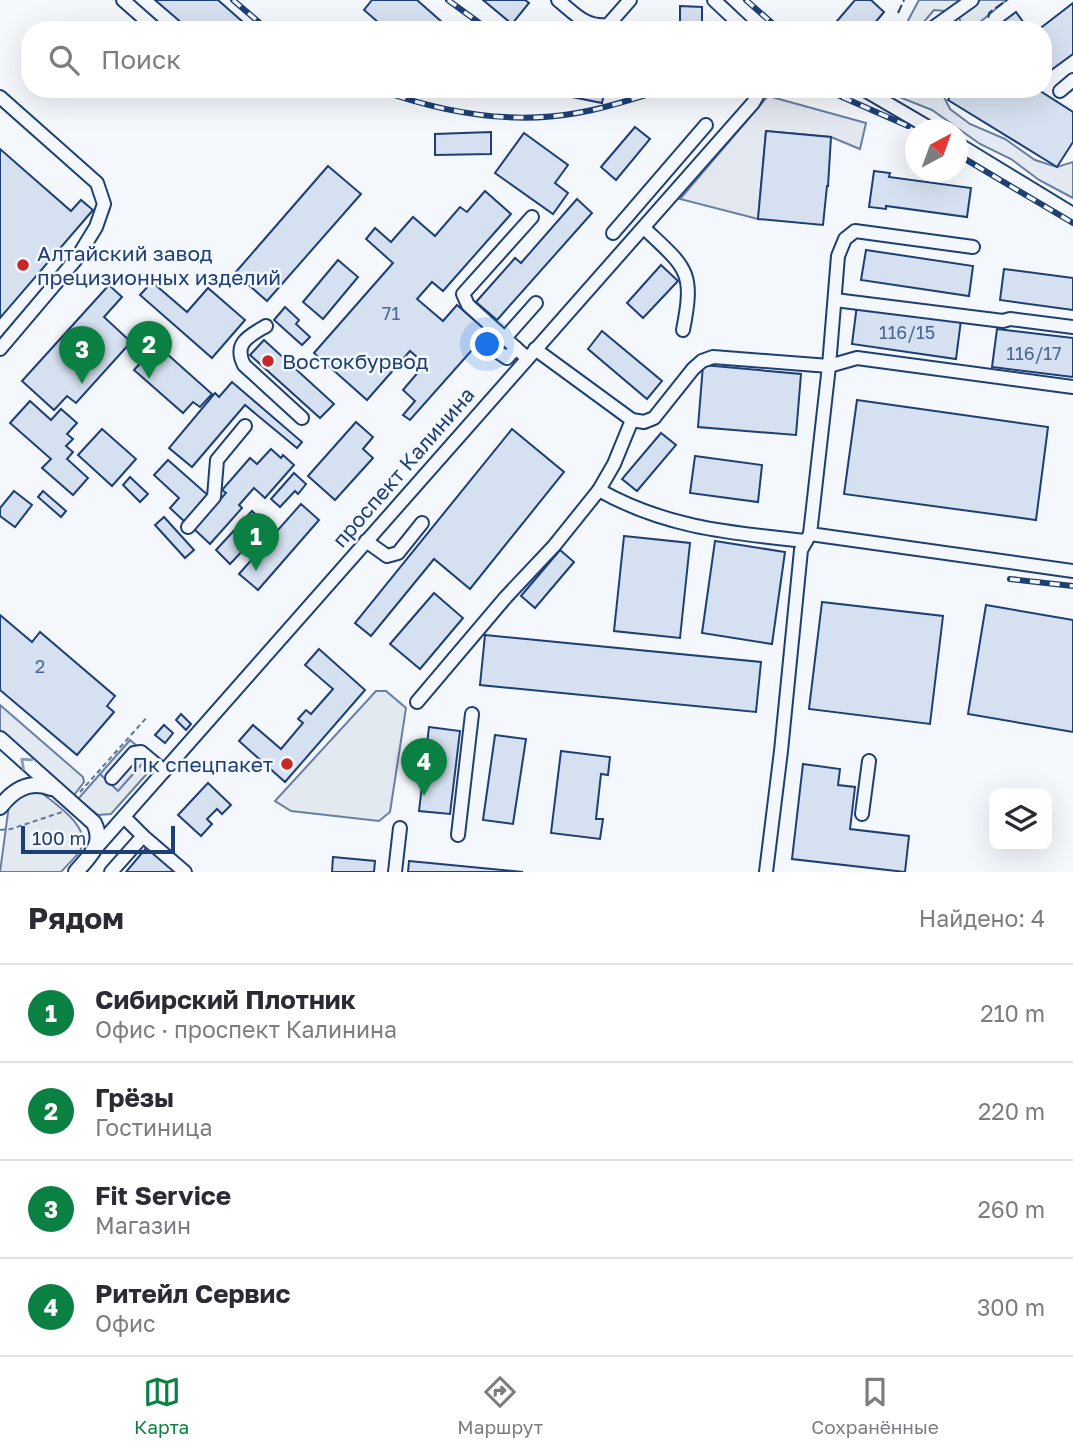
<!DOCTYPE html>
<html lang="ru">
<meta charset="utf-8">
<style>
body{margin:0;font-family:"Golos Text",sans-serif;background:#f2f2f3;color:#2b2b33}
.controls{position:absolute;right:21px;bottom:21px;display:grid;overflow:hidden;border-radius:14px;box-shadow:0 7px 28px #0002}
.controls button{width:63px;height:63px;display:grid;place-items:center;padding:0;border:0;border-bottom:2px solid #e1e1e2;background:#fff;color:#2b2b33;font:35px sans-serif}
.compass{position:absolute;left:905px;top:119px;width:63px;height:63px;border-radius:50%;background:#fff;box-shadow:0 7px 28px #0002;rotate:41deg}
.scale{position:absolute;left:21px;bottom:18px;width:154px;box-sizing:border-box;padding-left:7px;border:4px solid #1d3f73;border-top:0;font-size:19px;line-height:24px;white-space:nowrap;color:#1d3f73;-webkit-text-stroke:5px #f4f7fb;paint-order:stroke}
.you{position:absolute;left:488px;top:345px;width:24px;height:24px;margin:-18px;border:5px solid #fff;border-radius:50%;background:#1a73e8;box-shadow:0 0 0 10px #1a73e833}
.badge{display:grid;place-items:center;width:46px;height:46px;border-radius:50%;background:#0b8043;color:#fff;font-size:23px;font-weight:700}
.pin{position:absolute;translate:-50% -58px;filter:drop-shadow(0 2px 4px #0008)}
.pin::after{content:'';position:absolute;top:37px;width:24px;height:21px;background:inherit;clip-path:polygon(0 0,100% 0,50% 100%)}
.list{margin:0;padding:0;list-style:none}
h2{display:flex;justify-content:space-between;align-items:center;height:91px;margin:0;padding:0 28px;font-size:30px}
h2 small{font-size:23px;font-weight:400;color:#7c7c81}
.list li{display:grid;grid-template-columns:46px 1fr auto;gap:21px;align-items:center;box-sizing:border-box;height:98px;padding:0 28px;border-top:2px solid #e1e1e2}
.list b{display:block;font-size:26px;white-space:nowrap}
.list p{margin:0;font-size:23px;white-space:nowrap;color:#7c7c81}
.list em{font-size:23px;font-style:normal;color:#7c7c81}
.icon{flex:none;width:38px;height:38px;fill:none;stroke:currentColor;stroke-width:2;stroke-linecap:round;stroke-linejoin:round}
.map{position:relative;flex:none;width:1073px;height:872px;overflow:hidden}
.search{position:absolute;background:#fff;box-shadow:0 7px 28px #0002;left:21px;right:21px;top:21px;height:77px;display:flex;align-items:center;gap:18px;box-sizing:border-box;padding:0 24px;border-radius:28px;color:#7c7c81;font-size:26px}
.sheet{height:483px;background:#fff}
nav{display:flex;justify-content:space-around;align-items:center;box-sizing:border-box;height:98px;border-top:2px solid #e1e1e2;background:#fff;font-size:19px;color:#7c7c81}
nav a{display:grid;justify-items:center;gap:4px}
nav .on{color:#0b8043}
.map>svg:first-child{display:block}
.green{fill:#e3e9f0;stroke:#687fa3;stroke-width:2}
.parking{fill:#e3e8f0;stroke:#687fa3;stroke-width:2}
.building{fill:#d5e0f0;stroke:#1d3f73;stroke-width:2}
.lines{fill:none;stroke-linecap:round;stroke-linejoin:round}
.minor-casing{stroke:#1d3f73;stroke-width:16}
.major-casing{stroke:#1d3f73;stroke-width:18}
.path{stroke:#5e769c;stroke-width:2;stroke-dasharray:5 3.5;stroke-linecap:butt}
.minor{stroke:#f4f7fb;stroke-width:12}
.major{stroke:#f4f7fb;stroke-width:14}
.rail-casing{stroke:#1d3f73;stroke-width:6}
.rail{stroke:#f4f7fb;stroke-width:3.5;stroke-dasharray:10;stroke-linecap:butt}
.fence{stroke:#1d3f73;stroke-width:2;stroke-dasharray:9 3.5;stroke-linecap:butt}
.oneway{stroke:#889bb7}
.poi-dot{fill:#c62828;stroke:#f4f7fb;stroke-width:2.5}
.labels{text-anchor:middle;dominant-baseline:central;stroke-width:5;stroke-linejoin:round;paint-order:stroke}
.number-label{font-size:18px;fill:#4b6792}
.poi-label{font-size:21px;fill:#1d3f73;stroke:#f4f7fb;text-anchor:start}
.street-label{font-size:21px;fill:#1d3f73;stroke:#f4f7fb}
</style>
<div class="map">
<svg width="1073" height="872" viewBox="0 0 1073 872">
<rect width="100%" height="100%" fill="#f4f7fb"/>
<g class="green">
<path d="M919 0H1007C994 9 984 21 971 28L961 22 956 12 934 10 917 30H906L904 28Z"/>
<path d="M887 89H943L944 97 950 109 970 124 1005 139 1035 160 1057 167 1073 162V198L1039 180 1011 159 980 144 932 110 894 95Z"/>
<path d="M376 691H386L406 708 390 812 379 821 291 811 275 801Z"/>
<path d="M0 705 83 777 84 782 74 795 0 731Z"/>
<path d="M144 761 152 768 111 814 98 815 78 799 100 774 118 790Z"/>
<path d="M28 791H39C54 803 94 828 80 851 75 858 67 865 61 872H0L9 805Z"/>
</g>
<g class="parking">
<path d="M768 96 866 123 860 149 831 137 766 131 758 219 680 199Z"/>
<path d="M130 740 149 756 118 791 100 774Z"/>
</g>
<g class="building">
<path d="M155 0H218L252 30H190Z"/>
<path d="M372 0H417L451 30H387L364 10Z"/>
<path d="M483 0H525L529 3 512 24Z"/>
<path d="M855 0H871L884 12 869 30H833L831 28Z"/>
<path d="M1073 3V54L1043 76V30H1038Z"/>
<path d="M680 6 702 7V30H680Z"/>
<path d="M1016 12 1029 30H992Z"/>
<path d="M547 89H605L602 103 547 92Z"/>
<path d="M954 89H1037L1073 112V142L1057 167 948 100Z"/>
<path d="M635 127 650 139 616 180 601 167Z"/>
<path d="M766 131 831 137 828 186H827L823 225 758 219Z"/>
<path d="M491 132V154L435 155V134Z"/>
<path d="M524 133 568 165 555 183 568 193 553 214 495 173Z"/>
<path d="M0 149 71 211 81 200 93 210 0 318Z"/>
<path d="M328 166 361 194 267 301 235 273Z"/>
<path d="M874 171 890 173 889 177 971 188 967 217 886 206V209L869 207Z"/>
<path d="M485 191 511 214 443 291 432 282 417 299 443 321 457 305 488 332 410 420 403 415 415 401 403 390 425 364 410 351 367 400 314 353 393 263 366 239 375 228 391 242 413 217 435 236 460 207 467 212Z"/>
<path d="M577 199 592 213 497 320 476 302 515 258 521 263Z"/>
<path d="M866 250 973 266 969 296 861 280Z"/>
<path d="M338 260 358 277 323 319 303 302Z"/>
<path d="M661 265 678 281 643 318 627 303Z"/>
<path d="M1004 269 1073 278V310L1000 300Z"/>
<path d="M152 282 187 312 208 288 245 320 212 358 140 295Z"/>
<path d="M109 285 122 297 104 317 131 342 76 403 67 396 54 410 22 381Z"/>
<path d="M857 305 961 320 956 359 852 344Z"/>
<path d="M285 307 299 320 296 324 310 337 302 345 274 320Z"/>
<path d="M997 329 1073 338V377L992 367Z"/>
<path d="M602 331 662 381 647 399 588 349Z"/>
<path d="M264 340 334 404 320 418 250 355Z"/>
<path d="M157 345 212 394 200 407 193 402 183 413 134 370Z"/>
<path d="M703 365 801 374 796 435 698 427Z"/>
<path d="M232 382 302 442 297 448 245 405 192 467 169 448 215 393 219 397Z"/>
<path d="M857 400 1048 427 1036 520 844 494Z"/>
<path d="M30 401 51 420 61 409 77 423 67 434 73 439 66 446 73 452 67 459 88 478 73 495 42 468 51 459 10 423Z"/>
<path d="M356 422 373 437 363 449 373 458 335 500 308 476Z"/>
<path d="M102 429 136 459 112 486 78 455Z"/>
<path d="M512 429 564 472 470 589 434 559 371 636 355 623Z"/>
<path d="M661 433 676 445 637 491 622 479Z"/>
<path d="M271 449 281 458 283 455 294 465 265 498 254 488 239 505 242 508 210 544 194 529 226 493 222 490 250 458 257 464Z"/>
<path d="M695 456 762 465 758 502 690 493Z"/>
<path d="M168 460 210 497 186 523 170 508 179 498 154 475Z"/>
<path d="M294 473 306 484 298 494 295 491 280 507 271 499Z"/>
<path d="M130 477 148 494 140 502 123 485Z"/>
<path d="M14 491 32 505 15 527 0 516V508Z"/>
<path d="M43 491 66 511 61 517 38 497Z"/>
<path d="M301 504 319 520 258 590 239 574Z"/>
<path d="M252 511 267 525 230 564 216 550Z"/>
<path d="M164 517 194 550 185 558 155 525Z"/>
<path d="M624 536 690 543 680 638 614 631Z"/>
<path d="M715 541 785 552 772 644 702 633Z"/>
<path d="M560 550 574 562 535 608 521 596Z"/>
<path d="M434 593 463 618 420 669 390 644Z"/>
<path d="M822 602 943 616 930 724 809 709Z"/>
<path d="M986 605 1073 620V732L968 714Z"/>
<path d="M0 615 32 642 40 632 115 696 107 706 114 712 77 755 0 690Z"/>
<path d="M485 635 761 662 756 712 480 685Z"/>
<path d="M319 649 365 690 285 782 239 741 253 725 281 749 303 723 298 719 306 710 311 714 333 689 305 665Z"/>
<path d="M181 714 191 724 186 730 176 720Z"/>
<path d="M164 725 173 733 165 743 155 735Z"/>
<path d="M429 727 460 731 450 814 419 811Z"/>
<path d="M495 735 526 739 513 824 483 820Z"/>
<path d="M561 751 610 757 608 775 601 774 596 819H603L600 839 551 833Z"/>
<path d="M803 764 840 769 838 785 855 787 850 829 909 836 905 872 792 859Z"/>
<path d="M208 783 231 805 222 814 217 809 207 819 212 824 201 836 178 815Z"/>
<path d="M147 847 176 872H126Z"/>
<path d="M333 857 375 861 374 872H332Z"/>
<path d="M409 861 523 872H408Z"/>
</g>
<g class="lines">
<defs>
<g id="minor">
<path d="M123 0 157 30"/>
<path d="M558 0C574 13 586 28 608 25L630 0"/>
<path d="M714 0 746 30"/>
<path d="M930 30 972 0"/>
<path d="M863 89 933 130"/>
<path d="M1060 91 1073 80"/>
<path d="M0 97 97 183 104 204 96 227 77 258 0 349"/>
<path d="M958 144 1073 214"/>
<path d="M644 228C686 268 695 270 683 330"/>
<path d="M613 233 706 125"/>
<path d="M973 247 855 231 845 239 838 256 829 366 810 534 1073 571"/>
<path d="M835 300 1003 321 1010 319 1073 327"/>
<path d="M266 326C249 336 233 343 244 365L302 418"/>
<path d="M505 338 536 303"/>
<path d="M535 349 632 420 644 422 654 418 693 369 702 361 713 357 829 366 857 358 1073 387"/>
<path d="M495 350 507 358 516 348"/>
<path d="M527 358 468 305 463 294 532 217"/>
<path d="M599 490C666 528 731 533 806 541"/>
<path d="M188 527 214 497 217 460 245 426"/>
<path d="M366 541 387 556 398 553 422 523"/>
<path d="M417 702 506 597 554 546 599 490 614 464 632 420"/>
<path d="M112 778 134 753 141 752 164 771"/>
<path d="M862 814 869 761"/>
<path d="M124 817 143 836 185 872"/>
<path d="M458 835 472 714"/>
<path d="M97 847 753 103 761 89"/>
<path d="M111 872 143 836"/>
<path d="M395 872 400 828"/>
<path d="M766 872 781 751 801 550 810 534"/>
</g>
<g id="major">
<path d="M0 739 94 823C105 845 89 856 76 872"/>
<path d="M0 807C14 789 30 780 51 788"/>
</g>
</defs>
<use href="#minor" class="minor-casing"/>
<use href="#major" class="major-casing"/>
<g class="path">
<path d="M80 792 148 716"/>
<path d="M0 830 11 829 62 812"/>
</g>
<use href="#minor" class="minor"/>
<use href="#major" class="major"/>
<defs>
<g id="rail">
<path d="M233 0 268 30"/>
<path d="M448 0 489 30"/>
<path d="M746 0 780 30"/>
<path d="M377 89C440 112 510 125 577 113 607 108 636 98 665 89"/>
<path d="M824 89 908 126"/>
<path d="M958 155 1073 223"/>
<path d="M1010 579 1073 586"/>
</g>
</defs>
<use href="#rail" class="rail-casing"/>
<use href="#rail" class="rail"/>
<g class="fence">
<path d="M898 13 904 0"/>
<path d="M987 30 989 13 1007 0"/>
</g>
</g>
<defs><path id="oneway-chevron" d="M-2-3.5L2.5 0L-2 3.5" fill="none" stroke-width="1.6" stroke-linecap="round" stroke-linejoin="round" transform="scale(1.75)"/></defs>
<use class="oneway" href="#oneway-chevron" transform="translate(25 762) rotate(-138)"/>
<g class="poi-dot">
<circle cx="23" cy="265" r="7"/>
<circle cx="268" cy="361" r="7"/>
<circle cx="287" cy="764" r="7"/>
</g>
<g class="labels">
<g class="number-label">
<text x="391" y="313">71</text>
<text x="907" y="332">116/15</text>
<text x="1034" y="353">116/17</text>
<text x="40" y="666">2</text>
</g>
<g class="poi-label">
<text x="37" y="253">Алтайский завод<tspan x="37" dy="24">прецизионных изделий</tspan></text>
<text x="282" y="361">Востокбурвод</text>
<text x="273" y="764" text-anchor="end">Пк спецпакет</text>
</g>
<g class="street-label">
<text transform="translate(403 467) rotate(-49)">проспект Калинина</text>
</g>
</g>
</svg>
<div class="controls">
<button><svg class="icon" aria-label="layers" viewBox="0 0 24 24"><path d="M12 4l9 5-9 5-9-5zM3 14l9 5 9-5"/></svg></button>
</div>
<svg class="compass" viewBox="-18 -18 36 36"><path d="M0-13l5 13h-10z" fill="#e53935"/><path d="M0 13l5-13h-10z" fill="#7c7c81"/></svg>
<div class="scale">100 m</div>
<div class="you"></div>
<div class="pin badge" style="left:256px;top:571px">1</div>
<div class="pin badge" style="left:149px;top:379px">2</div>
<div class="pin badge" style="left:82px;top:384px">3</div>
<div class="pin badge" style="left:424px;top:796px">4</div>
<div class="search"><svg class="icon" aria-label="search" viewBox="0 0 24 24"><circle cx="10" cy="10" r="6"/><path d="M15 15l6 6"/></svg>Поиск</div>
</div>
<section class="sheet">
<h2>Рядом<small>Найдено: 4</small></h2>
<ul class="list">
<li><span class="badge">1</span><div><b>Сибирский Плотник</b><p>Офис · проспект Калинина</p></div><em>210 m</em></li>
<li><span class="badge">2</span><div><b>Грёзы</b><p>Гостиница</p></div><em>220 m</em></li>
<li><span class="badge">3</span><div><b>Fit Service</b><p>Магазин</p></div><em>260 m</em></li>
<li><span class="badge">4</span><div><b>Ритейл Сервис</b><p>Офис</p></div><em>300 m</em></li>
</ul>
</section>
<nav>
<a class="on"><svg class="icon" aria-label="map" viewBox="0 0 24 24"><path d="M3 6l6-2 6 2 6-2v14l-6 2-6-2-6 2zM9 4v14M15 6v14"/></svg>Карта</a>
<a><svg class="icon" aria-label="directions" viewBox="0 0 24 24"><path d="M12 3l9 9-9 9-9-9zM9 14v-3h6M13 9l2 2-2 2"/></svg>Маршрут</a>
<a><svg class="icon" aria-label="saved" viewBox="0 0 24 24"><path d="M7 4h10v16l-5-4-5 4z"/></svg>Сохранённые</a>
</nav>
